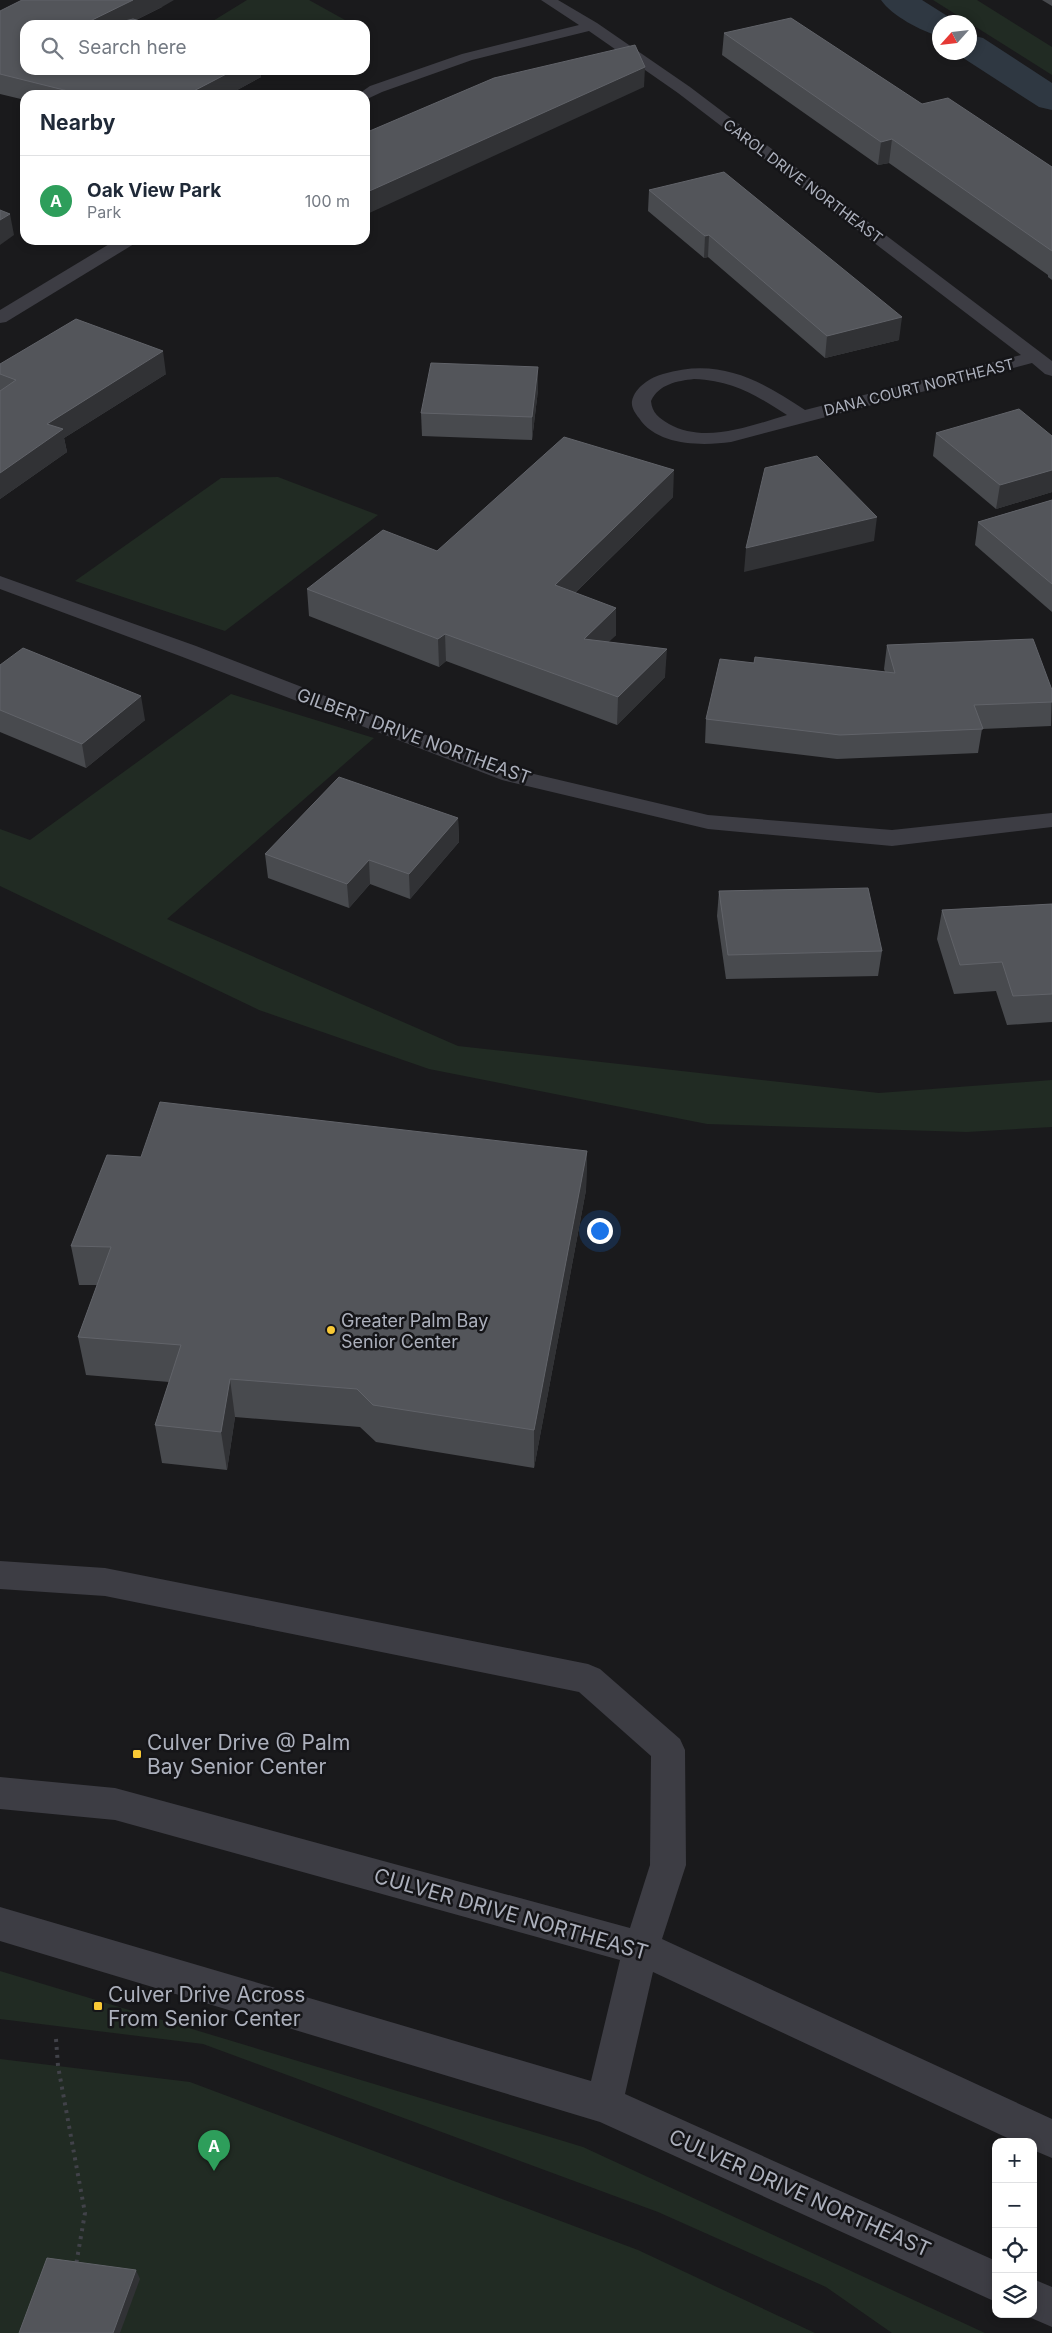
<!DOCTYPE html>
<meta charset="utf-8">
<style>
body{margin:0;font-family:Inter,sans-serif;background:#f2f2f3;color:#1f2937}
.controls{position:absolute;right:15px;bottom:15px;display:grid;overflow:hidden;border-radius:10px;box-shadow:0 2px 8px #0003}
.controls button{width:45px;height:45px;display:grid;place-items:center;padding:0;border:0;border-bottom:1px solid #e0e1e3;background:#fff;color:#1f2937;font:25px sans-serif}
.compass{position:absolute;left:932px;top:15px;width:45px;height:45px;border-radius:50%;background:#fff;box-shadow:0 2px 8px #0003;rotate:243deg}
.you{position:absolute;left:599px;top:1230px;width:18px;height:18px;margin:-12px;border:4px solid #fff;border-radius:50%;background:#1a73e8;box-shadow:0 0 0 8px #1a73e833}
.badge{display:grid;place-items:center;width:32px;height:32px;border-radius:50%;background:#817136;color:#fff;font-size:16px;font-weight:700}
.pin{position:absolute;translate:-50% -41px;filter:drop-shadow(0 1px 2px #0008)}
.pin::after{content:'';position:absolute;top:26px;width:18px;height:15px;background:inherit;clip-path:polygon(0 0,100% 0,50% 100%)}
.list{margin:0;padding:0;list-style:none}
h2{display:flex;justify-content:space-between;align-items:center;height:65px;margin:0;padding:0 20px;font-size:21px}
h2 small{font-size:16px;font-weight:400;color:#747a83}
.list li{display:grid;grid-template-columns:32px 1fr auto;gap:15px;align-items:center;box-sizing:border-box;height:90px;padding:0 20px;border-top:1px solid #e0e1e3}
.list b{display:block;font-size:19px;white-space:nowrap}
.list p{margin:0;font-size:16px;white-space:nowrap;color:#747a83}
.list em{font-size:16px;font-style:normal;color:#747a83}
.icon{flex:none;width:28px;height:28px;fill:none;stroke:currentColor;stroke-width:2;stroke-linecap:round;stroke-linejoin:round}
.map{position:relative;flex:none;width:1052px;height:2333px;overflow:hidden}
.search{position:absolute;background:#fff;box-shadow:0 2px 8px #0003;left:20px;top:20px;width:350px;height:55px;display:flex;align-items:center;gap:12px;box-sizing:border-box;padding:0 18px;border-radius:15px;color:#747a83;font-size:19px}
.panel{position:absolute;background:#fff;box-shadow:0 2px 8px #0003;left:20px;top:90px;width:350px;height:155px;border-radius:15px}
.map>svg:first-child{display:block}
.green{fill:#212b23}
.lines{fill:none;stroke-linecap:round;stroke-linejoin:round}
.canal{fill:#2f3842;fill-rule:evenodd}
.path{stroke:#414249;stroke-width:4;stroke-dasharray:3 5;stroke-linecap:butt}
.minor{fill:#3d3d44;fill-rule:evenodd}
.wall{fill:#484a4e}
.shaded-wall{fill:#313235}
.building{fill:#53555a;stroke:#616369}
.poi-dot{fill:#f9c935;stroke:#151518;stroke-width:2}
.labels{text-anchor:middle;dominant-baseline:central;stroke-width:5;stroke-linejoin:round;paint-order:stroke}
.far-street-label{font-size:15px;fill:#acb0bc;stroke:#151518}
.street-label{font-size:18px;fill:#acb0bc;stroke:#151518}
.poi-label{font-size:18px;fill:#acb0bc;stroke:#151518;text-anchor:start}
.near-poi-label{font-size:21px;fill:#acb0bc;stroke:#151518;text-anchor:start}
.near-street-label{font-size:21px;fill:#acb0bc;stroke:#151518}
</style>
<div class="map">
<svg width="1052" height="2333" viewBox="0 0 1052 2333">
<rect width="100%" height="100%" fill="#1a1a1c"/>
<g class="green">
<path d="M247 0H309L354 25 208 24Z"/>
<path d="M933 0H977L1052 47V75Z"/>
<path d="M278 477 378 515 225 631 75 581 221 478Z"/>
<path d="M231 694 374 738 167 919 458 1046 879 1093 1052 1080V1127L967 1132 707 1124 429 1069 259 1010 0 886V829L30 840Z"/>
<path d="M0 1971 583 2147 985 2333H892L826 2287 658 2212 203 2044 0 2019Z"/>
<path d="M0 2059 190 2082 638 2250 815 2333H0Z"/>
</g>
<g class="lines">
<g class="canal">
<path d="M881 0H922L952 19 955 22H940V36C922 32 891 15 881 0Z"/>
<path d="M970 35 983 38 1052 83V110L1039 107 957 54 970 52Z"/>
</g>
<path class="path" d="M56 2039 58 2066 85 2213 76 2265"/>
<g class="minor">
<path d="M541 0H558L597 23 690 87 1052 361V376L1045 374 1032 363 731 442C702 446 657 446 639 418 635 413 631 407 632 401 635 387 651 377 663 374 719 357 760 380 805 410L1021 355 678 93 589 31 472 60 382 92 365 100V95H357L370 86 462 54 579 25ZM694 379C734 381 754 394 787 415 750 426 705 444 669 424 659 418 652 413 651 401 659 384 677 381 694 379Z"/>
<path d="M116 240H137L134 244 6 322 0 323V310Z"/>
<path d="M0 576 196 646 517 770 708 815 892 830 1052 813V827L892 846 708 829 502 780 180 656 0 589Z"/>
<path d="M0 1561 105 1568 588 1664 600 1669 680 1739 685 1750 686 1865 662 1939 1052 2119V2158L1033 2150V2142H1016L653 1972 625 2094 996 2261V2302L600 2122 0 1941V1907L591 2081 620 1960 115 1820 0 1809V1777L115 1788 630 1928 650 1865 651 1756 579 1692 105 1596 0 1589Z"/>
<path d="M1033 2279 1052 2287V2327L1022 2314H1033Z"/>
</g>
</g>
<g class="wall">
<path d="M1042 0H1052V6Z"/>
<path d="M162 7 136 20 25 70H261V77L228 95H25V100L0 94V11Z"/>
<path d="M724 33 922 104 1052 167V280L1048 277V275L889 163 878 165 722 55Z"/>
<path d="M649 190 899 340 825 358 708 257 704 258 648 211Z"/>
<path d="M0 364 166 374 64 438 67 452 0 499Z"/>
<path d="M538 390 532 440 422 436 421 413Z"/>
<path d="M936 433 1052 436V492L996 509 933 456Z"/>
<path d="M673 497 575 593 616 635 608 642 665 677 617 725 446 661 439 667 309 616 307 589 437 551Z"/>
<path d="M1052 500V612L975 545 978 522Z"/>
<path d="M887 645 1052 690 1051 726 982 729 978 753 837 759 705 743 706 719 754 663 885 672 884 669Z"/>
<path d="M0 665 145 720 86 768 0 732Z"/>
<path d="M458 818 459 842 410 899 370 884 349 908 268 878 265 854Z"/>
<path d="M719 891 882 951 878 976 726 979 717 916Z"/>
<path d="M1052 904V1022L1007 1025 996 991 954 994 937 939 942 910Z"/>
<path d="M587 1151 586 1190 534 1468 376 1442 360 1427 235 1417 227 1470 162 1463 155 1425 169 1382 86 1375 78 1337 97 1285H79L71 1246 141 1157Z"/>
</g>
<g class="shaded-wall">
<path d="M133 0H174L162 7 126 25H86V23Z"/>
<path d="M645 67 644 87 365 215V193Z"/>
<path d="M234 70H261V77L228 95H186Z"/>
<path d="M892 139 889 163 878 165 881 142Z"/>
<path d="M10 214 14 235 0 245V220Z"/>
<path d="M709 235 708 257 704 258 705 236Z"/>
<path d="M902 317 899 340 825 358 827 336Z"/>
<path d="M163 351 166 374 64 438 67 452 0 499V473L47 424Z"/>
<path d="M538 367V390L532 440V417Z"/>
<path d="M674 470 673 497 554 613 555 585Z"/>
<path d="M1052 470V492L996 509 1000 485Z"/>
<path d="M877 517 874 541 744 572 746 548Z"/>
<path d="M616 608V635L583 667 584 639Z"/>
<path d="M445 634 446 661 439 667 438 639Z"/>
<path d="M667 649 665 677 617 725 618 697Z"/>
<path d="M141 696 145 720 86 768 82 744Z"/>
<path d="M458 818 459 842 410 899 409 874Z"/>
<path d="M369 860 370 884 349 908 347 884Z"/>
<path d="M587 1151 586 1190 534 1468V1430Z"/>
<path d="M230 1379 235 1417 227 1470 221 1432Z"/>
<path d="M136 2270 140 2279 120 2333H113Z"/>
</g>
<g class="building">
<path d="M22 0H133L86 23V25H25V70H234L186 95H84L0 74V11Z"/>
<path d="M791 18 922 104 948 98 1052 167V251L892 139 881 142 724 33Z"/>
<path d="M133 19 154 25H108Z"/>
<path d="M635 45 645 67 365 193V133L494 78Z"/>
<path d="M724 172 902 317 827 336 709 235 705 236 649 190Z"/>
<path d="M0 210 10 214 0 220Z"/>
<path d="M76 319 163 351 47 424 63 429 0 473V391L16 380 0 374V364Z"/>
<path d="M431 363 538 367 532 417 421 413Z"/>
<path d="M1019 409 1052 436V470L1000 485 936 433Z"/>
<path d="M564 437 674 470 555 585 616 608 584 639 667 649 618 697 445 634 438 639 307 589 383 530 437 551Z"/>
<path d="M817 456 877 517 746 548 765 468Z"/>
<path d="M1052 500V584L978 522Z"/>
<path d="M1033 639 1052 690V702L974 705 983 729 840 735 706 719 720 659 754 663 755 657 895 673 887 645Z"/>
<path d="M23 648 141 696 82 744 0 710V665Z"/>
<path d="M339 777 458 818 409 874 369 860 347 884 265 854Z"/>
<path d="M868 888 882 951 728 955 719 891Z"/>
<path d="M1052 904V994L1013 996 1002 962 960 965 942 910Z"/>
<path d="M160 1102 587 1151 534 1430 373 1405 357 1389 230 1379 221 1432 155 1425 181 1345 78 1337 111 1247 71 1246 107 1155 141 1157Z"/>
<path d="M47 2258 136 2270 113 2333H19Z"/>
</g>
<g class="poi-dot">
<circle cx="331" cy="1330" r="5"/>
<rect x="132" y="1749" width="10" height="10" rx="2.5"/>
<rect x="93" y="2001" width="10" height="10" rx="2.5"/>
</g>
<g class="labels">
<g class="far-street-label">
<text transform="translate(803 181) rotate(37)">CAROL DRIVE NORTHEAST</text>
<text transform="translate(919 387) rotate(-14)">DANA COURT NORTHEAST</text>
</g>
<g class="street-label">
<text transform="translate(414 736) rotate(20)">GILBERT DRIVE NORTHEAST</text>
</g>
<g class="poi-label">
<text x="341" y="1320">Greater Palm Bay<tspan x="341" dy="21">Senior Center</tspan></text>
</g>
<g class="near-poi-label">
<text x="147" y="1742">Culver Drive @ Palm<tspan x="147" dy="24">Bay Senior Center</tspan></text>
<text x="108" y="1994">Culver Drive Across<tspan x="108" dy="24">From Senior Center</tspan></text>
</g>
<g class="near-street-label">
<text transform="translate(511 1914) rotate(16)">CULVER DRIVE NORTHEAST</text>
<text transform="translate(800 2193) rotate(24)">CULVER DRIVE NORTHEAST</text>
</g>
</g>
</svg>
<div class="controls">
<button>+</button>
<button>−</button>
<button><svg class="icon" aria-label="locate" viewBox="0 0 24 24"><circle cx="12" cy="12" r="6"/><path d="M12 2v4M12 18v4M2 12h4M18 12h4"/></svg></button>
<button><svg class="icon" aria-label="layers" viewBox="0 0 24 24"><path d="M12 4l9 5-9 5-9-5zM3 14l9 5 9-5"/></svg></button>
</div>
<svg class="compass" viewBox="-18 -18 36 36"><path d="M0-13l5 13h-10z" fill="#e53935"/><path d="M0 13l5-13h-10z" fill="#747a83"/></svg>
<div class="you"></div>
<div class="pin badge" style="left:214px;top:2171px;background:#2e9e5b">A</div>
<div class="search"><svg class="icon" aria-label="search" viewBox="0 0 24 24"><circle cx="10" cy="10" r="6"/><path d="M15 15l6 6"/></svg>Search here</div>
<section class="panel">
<h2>Nearby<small></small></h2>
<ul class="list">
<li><span class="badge" style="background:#2e9e5b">A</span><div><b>Oak View Park</b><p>Park</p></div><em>100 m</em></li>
</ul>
</section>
</div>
